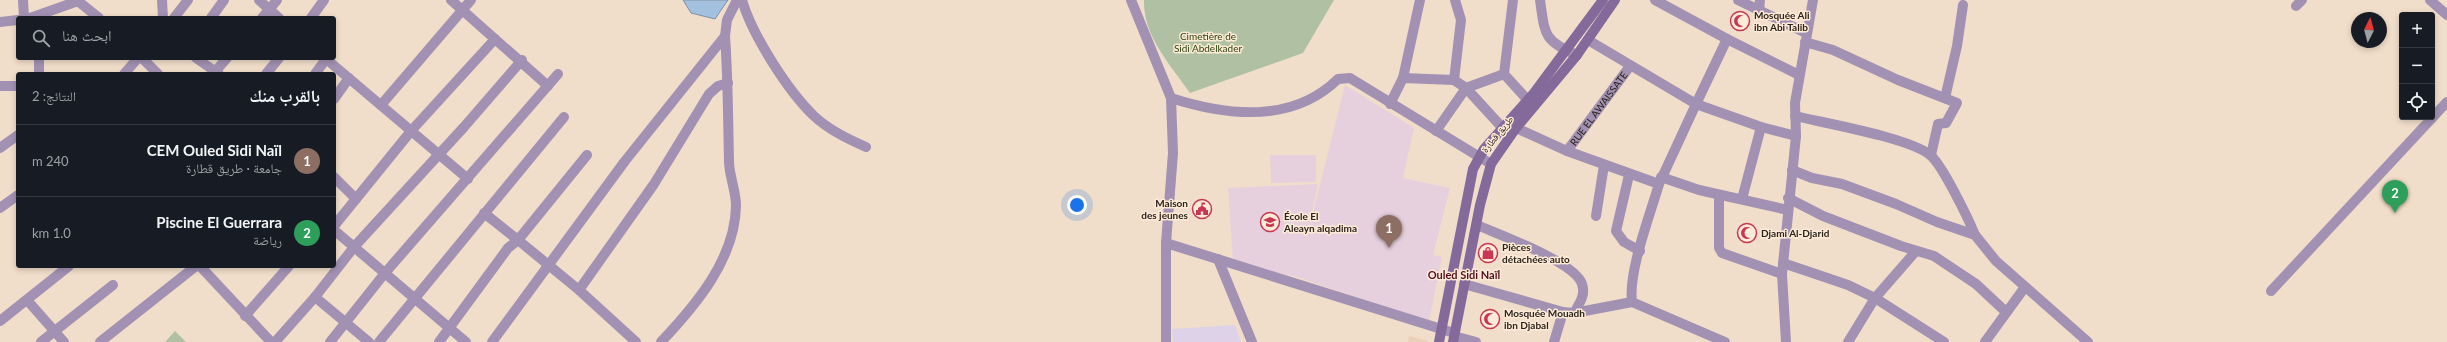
<!DOCTYPE html>
<html lang="ar">
<meta charset="utf-8">
<style>
body{margin:0;font-family:Lato,"Noto Naskh Arabic",sans-serif;background:#242831;color:#f1f3f6;direction:rtl}
.controls{position:absolute;right:12px;top:12px;display:grid;overflow:hidden;border-radius:4px;box-shadow:0 2px 6px #0003}
.controls button{width:36px;height:36px;display:grid;place-items:center;padding:0;border:0;border-bottom:1px solid #363941;background:#171b24;color:#f1f3f6;font:20px sans-serif}
.compass{position:absolute;left:2351px;top:12px;width:36px;height:36px;border-radius:50%;background:#171b24;box-shadow:0 2px 6px #0003;rotate:6deg}
.you{position:absolute;left:1077px;top:205px;width:14px;height:14px;margin:-10px;border:3px solid #fff;border-radius:50%;background:#1a73e8;box-shadow:0 0 0 6px #1a73e833}
.badge{display:grid;place-items:center;width:26px;height:26px;border-radius:50%;background:#c73754;color:#fff;font-size:13px;font-weight:700}
.pin{position:absolute;translate:-50% -33px;filter:drop-shadow(0 1px 2px #0008)}
.pin::after{content:'';position:absolute;top:21px;width:14px;height:12px;background:inherit;clip-path:polygon(0 0,100% 0,50% 100%)}
.list{margin:0;padding:0;list-style:none}
h2{display:flex;justify-content:space-between;align-items:center;height:52px;margin:0;padding:0 16px;font-size:17px}
h2 small{font-size:13px;font-weight:400;color:#9ea1a6}
.list li{display:grid;grid-template-columns:26px 1fr auto;gap:12px;align-items:center;box-sizing:border-box;height:72px;padding:0 16px;border-top:1px solid #363941}
.list b{display:block;font-size:15px;white-space:nowrap}
.list p{margin:0;font-size:13px;white-space:nowrap;color:#9ea1a6}
.list em{font-size:13px;font-style:normal;color:#9ea1a6}
.icon{flex:none;width:22px;height:22px;fill:none;stroke:currentColor;stroke-width:2;stroke-linecap:round;stroke-linejoin:round}
.map{position:relative;flex:none;width:2447px;height:342px;overflow:hidden;direction:ltr}
.search{position:absolute;background:#171b24;box-shadow:0 2px 6px #0003;left:16px;top:16px;width:320px;height:44px;display:flex;align-items:center;gap:10px;box-sizing:border-box;padding:0 14px;border-radius:4px;color:#9ea1a6;font-size:15px}
.panel{position:absolute;background:#171b24;box-shadow:0 2px 6px #0003;left:16px;top:72px;width:320px;height:196px;border-radius:4px;direction:rtl}
.map>svg:first-child{display:block}
.built{fill:#e9d0b7}
.industrial{fill:#ddd2e7}
.education{fill:#e6d0dd}
.green{fill:#b0c1a3}
.water{fill:#a4c0df;stroke:#7f91a4}
.lines{fill:none;stroke-linecap:round;stroke-linejoin:round}
.street{stroke:#a291b2;stroke-width:10}
.secondary{stroke:#836a9a;stroke-width:10}
.labels{text-anchor:middle;dominant-baseline:central;stroke-width:3;stroke-linejoin:round;paint-order:stroke}
.poi-label{font-size:10px;font-weight:bold;fill:#2a231c;stroke:#feebd7;text-anchor:start}
.park-label{font-size:10px;fill:#29430d;stroke:#feebd7}
.street-label{font-size:10px;fill:#2a231c;stroke:#feebd7}
.neighbourhood-label{font-size:11px;font-weight:bold;fill:#530d1d;stroke:#feebd7}
</style>
<div class="map">
<svg width="2447" height="342" viewBox="0 0 2447 342">
<rect width="100%" height="100%" fill="#f1deca"/>
<path class="built" d="M1409 336 1428 341V342H1408Z"/>
<path class="industrial" d="M1235 325 1241 342H1173L1172 329Z"/>
<g class="education">
<path d="M1345 85 1414 128 1403 178 1450 188 1433 255 1442 257 1429 322 1297 277 1233 263 1228 188 1318 184 1305 244Z"/>
<path d="M1270 155H1316V182L1271 183Z"/>
</g>
<g class="green">
<path d="M1144 0H1334L1303 53 1190 93C1170 64 1143 36 1144 0Z"/>
<path d="M175 331 186 342H165Z"/>
</g>
<path class="water" d="M683 0H728L715 19 691 13Z"/>
<g class="lines">
<g class="street">
<path d="M23 0 24 18"/>
<path d="M162 0 163 18"/>
<path d="M259 0 279 18"/>
<path d="M451 0 548 86"/>
<path d="M742 0C752 35 788 91 814 116 829 130 848 139 866 147"/>
<path d="M1131 0 1171 98 1173 153 1166 243V342"/>
<path d="M1513 0 1504 74 1533 106"/>
<path d="M1540 0C1545 34 1543 41 1577 55"/>
<path d="M1655 0 1727 39 1696 104 1761 127 1796 136"/>
<path d="M1738 0 1806 33"/>
<path d="M2430 0 2447 15"/>
<path d="M2296 6 2302 0"/>
<path d="M1759 10 1760 0"/>
<path d="M30 18 78 1 99 18"/>
<path d="M174 18 188 0"/>
<path d="M211 18 224 0"/>
<path d="M262 18 277 0"/>
<path d="M311 18 324 0"/>
<path d="M0 22 18 20"/>
<path d="M1727 39 1799 75"/>
<path d="M1588 40 1696 104 1659 184"/>
<path d="M1805 42 1833 50 1898 80 1957 103 1946 123 1938 124 1931 155"/>
<path d="M142 58 158 74"/>
<path d="M196 58 219 74"/>
<path d="M325 58 468 179"/>
<path d="M39 74V58"/>
<path d="M124 74 138 58"/>
<path d="M213 74 227 58"/>
<path d="M266 74 279 58"/>
<path d="M315 74 326 59"/>
<path d="M1403 78 1420 0"/>
<path d="M1454 80 1461 20 1455 0"/>
<path d="M0 86H18"/>
<path d="M1171 98C1227 116 1292 124 1338 79L1350 78 1491 164"/>
<path d="M1945 98 1957 46 1963 5"/>
<path d="M334 99 349 78"/>
<path d="M1390 104 1403 78 1454 80 1466 88 1510 136"/>
<path d="M381 105 471 0"/>
<path d="M1795 116C1824 123 1910 138 1930 155 1942 164 1969 220 1975 235"/>
<path d="M1516 128 1567 151 1659 184C1650 215 1628 272 1632 302L1574 313"/>
<path d="M1436 131 1466 88 1504 74"/>
<path d="M0 148 18 135"/>
<path id="s1" d="M1567 151 1630 66"/>
<path d="M587 155 518 240 579 290 636 342"/>
<path d="M1792 170 1812 178 1842 184 1896 204 1937 222 1975 235 1996 261 2088 342"/>
<path d="M1629 175 1616 231 1624 242 1640 251"/>
<path d="M334 177 356 199"/>
<path d="M1661 177 1699 190 1788 210"/>
<path d="M1719 195V248L1722 253 1782 274"/>
<path d="M1788 198 1823 216 1901 246 1934 256 1976 284 2006 312"/>
<path d="M1742 199 1761 127"/>
<path d="M0 208 18 195"/>
<path d="M1596 216 1604 165"/>
<path d="M334 226 411 131 495 39"/>
<path d="M334 230 466 342"/>
<path d="M1166 243 1454 333"/>
<path d="M1218 259 1252 342"/>
<path d="M1783 263 1848 285 1875 298 1916 251"/>
<path d="M200 266 271 342"/>
<path d="M1464 284 1563 312 1574 313C1579 304 1586 295 1582 284 1575 262 1500 235 1477 225"/>
<path d="M579 290 654 184 709 94 718 86 728 83"/>
<path d="M2271 291 2447 102"/>
<path d="M315 297 369 342"/>
<path d="M27 300 64 342"/>
<path d="M1632 302 1725 342"/>
<path d="M245 316 289 266"/>
<path d="M0 321 69 266"/>
<path d="M1454 336 1476 342"/>
<path d="M41 342 113 285"/>
<path d="M100 342 196 266"/>
<path d="M275 342 315 297 354 247 464 127 522 60"/>
<path d="M330 342 385 273 558 74"/>
<path d="M379 342 564 117"/>
<path d="M439 342 508 248 518 240 484 213"/>
<path d="M492 342 625 161 725 36"/>
<path d="M661 342C696 305 735 259 736 206 736 190 729 176 729 161 728 119 728 77 725 36L727 20 737 0"/>
<path d="M1554 342 1563 312"/>
<path d="M1786 342 1782 274 1796 136 1795 103 1813 0"/>
<path d="M1848 342 1875 298 1944 342"/>
<path d="M1985 342 2025 287"/>
</g>
<g class="secondary">
<path d="M1439 342 1473 169 1484 149 1534 93 1603 0"/>
<path d="M1453 342 1480 205 1491 164 1516 128 1577 55 1615 0"/>
</g>
</g>
<defs>
<symbol id="mosque-ring" viewBox="-11 -11 22 22"><circle r="9.5" fill="#feebd7" stroke="#c73754" stroke-width="1.5"/><path d="M3.5-4.9A6 6 0 1 0 3.5 4.9A5 5 0 1 1 3.5-4.9Z" fill="#c73754"/></symbol>
<symbol id="civic-ring" viewBox="-11 -11 22 22"><circle r="9.5" fill="#feebd7" stroke="#c73754" stroke-width="1.5"/><path d="M-.6-6.5H3V-4.5H.6V-3L4-1V1h2V6H-6V1h2V-1L-.6-3ZM-1.2 2.5V6h2.4V2.5Z" fill="#c73754"/></symbol>
<symbol id="university-ring" viewBox="-11 -11 22 22"><circle r="9.5" fill="#feebd7" stroke="#c73754" stroke-width="1.5"/><path d="M0-5L7-2L0 1L-7-2ZM-4 1L0 2.5L4 1V4Q0 6-4 4Z" fill="#c73754"/></symbol>
<symbol id="shop-ring" viewBox="-11 -11 22 22"><circle r="9.5" fill="#feebd7" stroke="#c73754" stroke-width="1.5"/><path d="M-5-2.5h2.3a2.7 3.5 0 0 1 5.4 0H5L5.5 6h-11ZM-1.5-2.5h3a1.5 2.3 0 0 0-3 0Z" fill="#c73754"/></symbol>
</defs>
<g fill-rule="evenodd">
<use href="#mosque-ring" x="1729" y="10" width="22" height="22"/>
<use href="#civic-ring" x="1191" y="198" width="22" height="22"/>
<use href="#university-ring" x="1259" y="211" width="22" height="22"/>
<use href="#mosque-ring" x="1736" y="222" width="22" height="22"/>
<use href="#shop-ring" x="1477" y="242" width="22" height="22"/>
<use href="#mosque-ring" x="1479" y="308" width="22" height="22"/>
</g>
<g class="labels">
<g class="poi-label">
<text x="1754" y="15">Mosquée Ali<tspan x="1754" dy="12">ibn Abi Talib</tspan></text>
<text x="1188" y="203" text-anchor="end">Maison<tspan x="1188" dy="12">des jeunes</tspan></text>
<text x="1284" y="216">École El<tspan x="1284" dy="12">Aleayn alqadima</tspan></text>
<text x="1761" y="233">Djami Al-Djarid</text>
<text x="1502" y="247">Pièces<tspan x="1502" dy="12">détachées auto</tspan></text>
<text x="1504" y="313">Mosquée Mouadh<tspan x="1504" dy="12">ibn Djabal</tspan></text>
</g>
<g class="park-label">
<text x="1208" y="36">Cimetière de<tspan x="1208" dy="12">Sidi Abdelkader</tspan></text>
</g>
<g class="street-label">
<text stroke="none"><textPath href="#s1" startOffset="53">RUE EL AWAISSATE</textPath></text>
<text transform="translate(1497 134) rotate(-51)">طريق قطارة</text>
</g>
<g class="neighbourhood-label">
<text x="1464" y="274">Ouled Sidi Naïl</text>
</g>
</g>
</svg>
<div class="controls">
<button>+</button>
<button>−</button>
<button><svg class="icon" aria-label="locate" viewBox="0 0 24 24"><circle cx="12" cy="12" r="6"/><path d="M12 2v4M12 18v4M2 12h4M18 12h4"/></svg></button>
</div>
<svg class="compass" viewBox="-18 -18 36 36"><path d="M0-13l5 13h-10z" fill="#e53935"/><path d="M0 13l5-13h-10z" fill="#9ea1a6"/></svg>
<div class="you"></div>
<div class="pin badge" style="left:1389px;top:248px;background:#8d6e63">1</div>
<div class="pin badge" style="left:2395px;top:213px;background:#2e9e5b">2</div>
<div class="search"><svg class="icon" aria-label="search" viewBox="0 0 24 24"><circle cx="10" cy="10" r="6"/><path d="M15 15l6 6"/></svg>ابحث هنا</div>
<section class="panel">
<h2>بالقرب منك<small>النتائج: 2</small></h2>
<ul class="list">
<li><span class="badge" style="background:#8d6e63">1</span><div><b>CEM Ouled Sidi Naïl</b><p>جامعة · طريق قطارة</p></div><em>240 m</em></li>
<li><span class="badge" style="background:#2e9e5b">2</span><div><b>Piscine El Guerrara</b><p>رياضة</p></div><em>1.0 km</em></li>
</ul>
</section>
</div>
